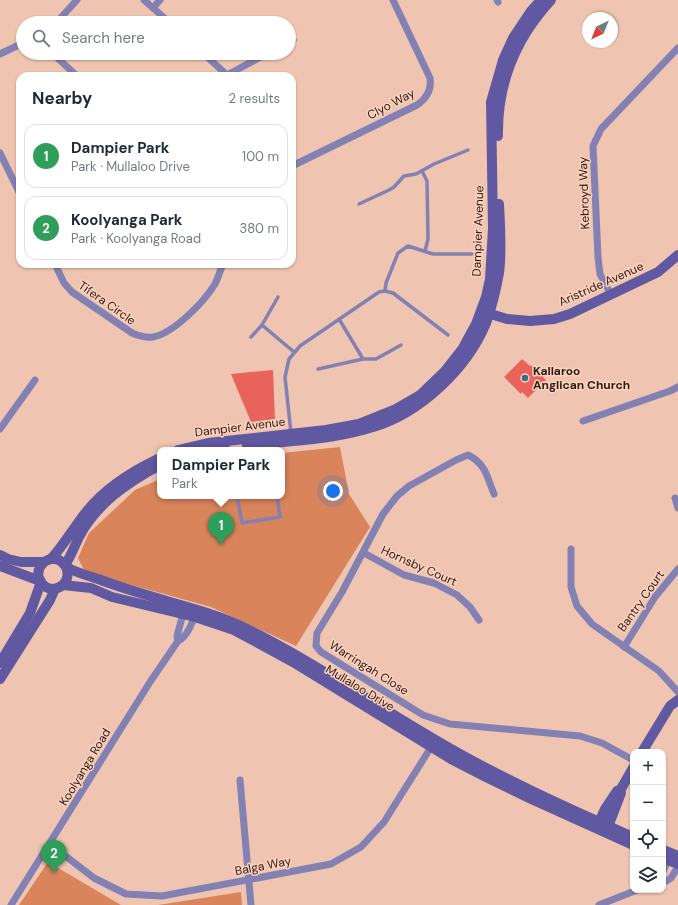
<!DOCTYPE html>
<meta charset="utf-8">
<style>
body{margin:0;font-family:"DM Sans",sans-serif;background:#f2f2f3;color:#1f2937}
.controls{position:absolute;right:12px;bottom:12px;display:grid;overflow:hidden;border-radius:8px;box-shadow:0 1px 3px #0004}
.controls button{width:36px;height:36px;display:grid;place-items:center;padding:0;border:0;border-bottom:1px solid #e0e1e3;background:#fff;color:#1f2937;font:20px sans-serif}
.compass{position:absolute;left:582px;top:12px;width:36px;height:36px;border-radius:50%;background:#fff;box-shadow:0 1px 3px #0004;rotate:223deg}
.you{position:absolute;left:333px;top:491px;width:14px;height:14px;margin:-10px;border:3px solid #fff;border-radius:50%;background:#1a73e8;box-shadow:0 0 0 6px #1a73e833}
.badge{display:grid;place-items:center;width:26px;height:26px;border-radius:50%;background:#337087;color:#fff;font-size:13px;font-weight:700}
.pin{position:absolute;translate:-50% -33px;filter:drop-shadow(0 1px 2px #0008)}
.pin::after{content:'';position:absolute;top:21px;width:14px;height:12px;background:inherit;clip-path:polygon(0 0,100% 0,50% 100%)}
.popup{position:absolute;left:157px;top:447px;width:128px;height:52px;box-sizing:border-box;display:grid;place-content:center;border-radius:8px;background:#fff;filter:drop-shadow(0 1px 3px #0005);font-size:13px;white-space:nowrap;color:#747a83}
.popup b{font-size:15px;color:#1f2937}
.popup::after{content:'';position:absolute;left:50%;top:100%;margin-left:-8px;border:8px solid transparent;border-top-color:#fff}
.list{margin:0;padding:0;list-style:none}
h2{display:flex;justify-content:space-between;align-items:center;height:52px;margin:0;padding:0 16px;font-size:17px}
h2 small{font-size:13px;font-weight:400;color:#747a83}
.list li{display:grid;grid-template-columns:26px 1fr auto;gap:12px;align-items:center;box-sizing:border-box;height:64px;margin:0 8px 8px;padding:0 8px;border:1px solid #e0e1e3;border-radius:12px}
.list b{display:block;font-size:15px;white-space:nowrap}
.list p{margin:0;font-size:13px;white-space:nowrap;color:#747a83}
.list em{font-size:13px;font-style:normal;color:#747a83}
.icon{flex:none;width:22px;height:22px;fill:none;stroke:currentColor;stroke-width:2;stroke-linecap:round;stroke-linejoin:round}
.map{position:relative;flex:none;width:678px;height:905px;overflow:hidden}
.search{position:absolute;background:#fff;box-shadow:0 1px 3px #0004;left:16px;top:16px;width:280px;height:44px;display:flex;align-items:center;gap:10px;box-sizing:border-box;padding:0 14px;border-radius:22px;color:#747a83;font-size:15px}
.panel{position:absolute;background:#fff;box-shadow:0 1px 3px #0004;left:16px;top:72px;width:280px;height:196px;border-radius:12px}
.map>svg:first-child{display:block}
.green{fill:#da845b}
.building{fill:#e9635c}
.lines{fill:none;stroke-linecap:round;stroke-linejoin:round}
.lane{stroke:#8381b3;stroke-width:3.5}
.street{stroke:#8381b3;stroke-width:7}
.secondary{stroke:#6059a2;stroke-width:10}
.poi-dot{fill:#337087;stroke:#fcd1bd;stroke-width:1.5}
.labels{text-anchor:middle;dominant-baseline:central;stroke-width:3;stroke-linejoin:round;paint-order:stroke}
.street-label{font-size:12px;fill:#2a1a13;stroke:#fcd1bd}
.poi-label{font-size:12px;font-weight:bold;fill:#2a1a13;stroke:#fcd1bd;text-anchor:start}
</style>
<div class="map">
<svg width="678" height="905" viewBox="0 0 678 905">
<rect width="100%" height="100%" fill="#efc4b0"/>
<g class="green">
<path d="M340 447 349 494 370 527 296 646 211 607 85 572 78 558 89 533 135 490 160 479V496H282V453Z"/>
<path d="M48 862 121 905H135H19Z"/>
<path d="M241 892 242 905H158Z"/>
</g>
<g class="building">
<path d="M522 359 530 366 531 365 546 380 528 398 522 392 521 394 504 377Z"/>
<path d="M273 370 275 419 251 422 231 374Z"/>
</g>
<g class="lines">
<g class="lane">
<path d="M422 171 427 181 428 239 425 251"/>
<path d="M292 192 294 184"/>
<path d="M359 204 389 190 394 187 404 176 416 174 434 164 468 150"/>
<path d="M385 291 386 283 398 253 408 246 433 254H472"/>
<path d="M339 319 363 359H376L401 345"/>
<path d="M262 325 294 352"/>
<path d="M251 337 262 325 278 297"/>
<path d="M318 369 363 359"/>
<path d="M291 433 285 377 289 359 300 346 379 292 385 291 393 293 448 335"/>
<path d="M237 496 242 523 280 517 277 496"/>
</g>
<g class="street">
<path d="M144 0 170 23"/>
<path d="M497 0 498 2"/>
<path d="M153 8 160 0"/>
<path d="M56 23 77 0"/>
<path d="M289 42 293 40"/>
<path d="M52 53 77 76"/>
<path d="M203 53 228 76"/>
<path d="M0 54 23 43"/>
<path d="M227 75 268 53"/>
<path d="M0 153 20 194"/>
<path d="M292 166 417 105C427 98 432 90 430 78L393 0"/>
<path d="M55 264 64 283 72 292 132 333C139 336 145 338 153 337 174 333 204 302 215 284 218 278 220 271 223 264"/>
<path d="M611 295 600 274 598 257 593 146 601 129 678 48"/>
<path d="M583 421 670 391 678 387"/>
<path d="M0 429 35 380"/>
<path d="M494 494C487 477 486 464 468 455L456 460 409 486 397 496 383 514 342 592 317 633 316 646 321 652 423 715 450 724 580 736 602 743 633 760"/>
<path d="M675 498 678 508"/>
<path d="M571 549V587L577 606 592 624 659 671 678 692"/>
<path d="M364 553 404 575 434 583 457 595 470 607 479 620"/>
<path d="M178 641 177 636 184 610"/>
<path d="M624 647 655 597 678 569"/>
<path d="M240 780 251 905"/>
<path d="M50 844 94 878 126 894 162 896 331 864 361 847 384 822 433 744"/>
<path d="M663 872 669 857"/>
<path d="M663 883 671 878 678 867"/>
<path d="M11 905 150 682 178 641C187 637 193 622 195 614"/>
<path d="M599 905 637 890"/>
</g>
<g class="secondary">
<path d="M498 136C497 83 515 39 551 0"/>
<path d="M484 312 507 319 530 321 554 319 570 314 658 272 678 255"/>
<path d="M247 445C289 441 332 440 373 427 420 413 467 369 486 323 492 307 496 290 499 273 502 251 500 226 499 204"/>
<path d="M178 450 208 443 326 430 359 424 394 410 420 395 445 371 463 348 476 324 486 297 490 279 493 228 491 102 503 60 513 38 531 11 541 0"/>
<path d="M209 450 225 448"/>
<path d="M0 555 8 559 21 562H43"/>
<path d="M51 559C64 545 74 527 86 512 106 487 132 471 160 458"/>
<path d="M65 565C71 556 74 547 79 537 96 504 128 482 160 465"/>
<path d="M0 566 40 581"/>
<path d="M66 567C74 586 48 598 40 580 35 571 42 560 52 559 60 558 62 563 67 567 74 572 89 576 98 579 122 588 146 595 170 602 195 609 220 616 243 627 309 659 370 702 434 739 498 777 565 807 633 837"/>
<path d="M63 585 91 588 112 597 195 617 234 630 293 662 451 759 484 776 529 798 633 845"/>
<path d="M0 663 30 613 41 582"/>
<path d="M0 679 50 600 55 589"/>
<path d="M642 752 670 706 678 700"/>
<path d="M597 827 605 809 617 791 621 789 633 768"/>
<path d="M606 832 621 793"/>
<path d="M663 850 678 856"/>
<path d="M663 858 678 864"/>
</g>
</g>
<circle class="poi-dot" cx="525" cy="378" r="4"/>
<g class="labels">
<g class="street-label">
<text transform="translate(391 104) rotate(-28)">Clyo Way</text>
<text transform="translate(584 193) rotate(-92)">Kebroyd Way</text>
<text transform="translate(478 231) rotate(-88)">Dampier Avenue</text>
<text transform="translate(601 284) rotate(-24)">Aristride Avenue</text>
<text transform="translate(107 303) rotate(35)">Tifera Circle</text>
<text transform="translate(240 427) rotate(-7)">Dampier Avenue</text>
<text transform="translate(419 566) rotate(24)">Hornsby Court</text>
<text transform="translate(641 601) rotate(-55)">Bantry Court</text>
<text transform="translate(369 668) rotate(32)">Warringah Close</text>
<text transform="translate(360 688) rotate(31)">Mullaloo Drive</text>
<text transform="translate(85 767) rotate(-59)">Koolyanga Road</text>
<text transform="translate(263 866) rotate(-11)">Balga Way</text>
</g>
<g class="poi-label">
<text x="533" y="371">Kallaroo<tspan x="533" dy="14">Anglican Church</tspan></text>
</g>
</g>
</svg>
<div class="controls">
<button>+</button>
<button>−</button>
<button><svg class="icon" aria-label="locate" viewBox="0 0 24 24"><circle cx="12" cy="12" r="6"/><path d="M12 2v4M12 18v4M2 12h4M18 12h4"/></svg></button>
<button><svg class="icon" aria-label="layers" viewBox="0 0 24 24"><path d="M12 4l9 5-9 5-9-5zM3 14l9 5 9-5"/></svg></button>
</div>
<svg class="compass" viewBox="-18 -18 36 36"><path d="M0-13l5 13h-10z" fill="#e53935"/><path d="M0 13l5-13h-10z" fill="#747a83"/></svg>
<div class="you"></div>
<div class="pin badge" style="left:221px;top:545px;background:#2e9e5b">1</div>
<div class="popup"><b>Dampier Park</b>Park</div>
<div class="pin badge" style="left:54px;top:873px;background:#2e9e5b">2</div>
<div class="search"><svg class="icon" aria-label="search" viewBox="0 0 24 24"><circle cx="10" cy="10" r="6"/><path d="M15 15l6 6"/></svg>Search here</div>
<section class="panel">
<h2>Nearby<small>2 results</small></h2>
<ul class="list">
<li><span class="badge" style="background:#2e9e5b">1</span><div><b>Dampier Park</b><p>Park · Mullaloo Drive</p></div><em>100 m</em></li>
<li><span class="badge" style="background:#2e9e5b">2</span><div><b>Koolyanga Park</b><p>Park · Koolyanga Road</p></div><em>380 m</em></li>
</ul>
</section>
</div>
